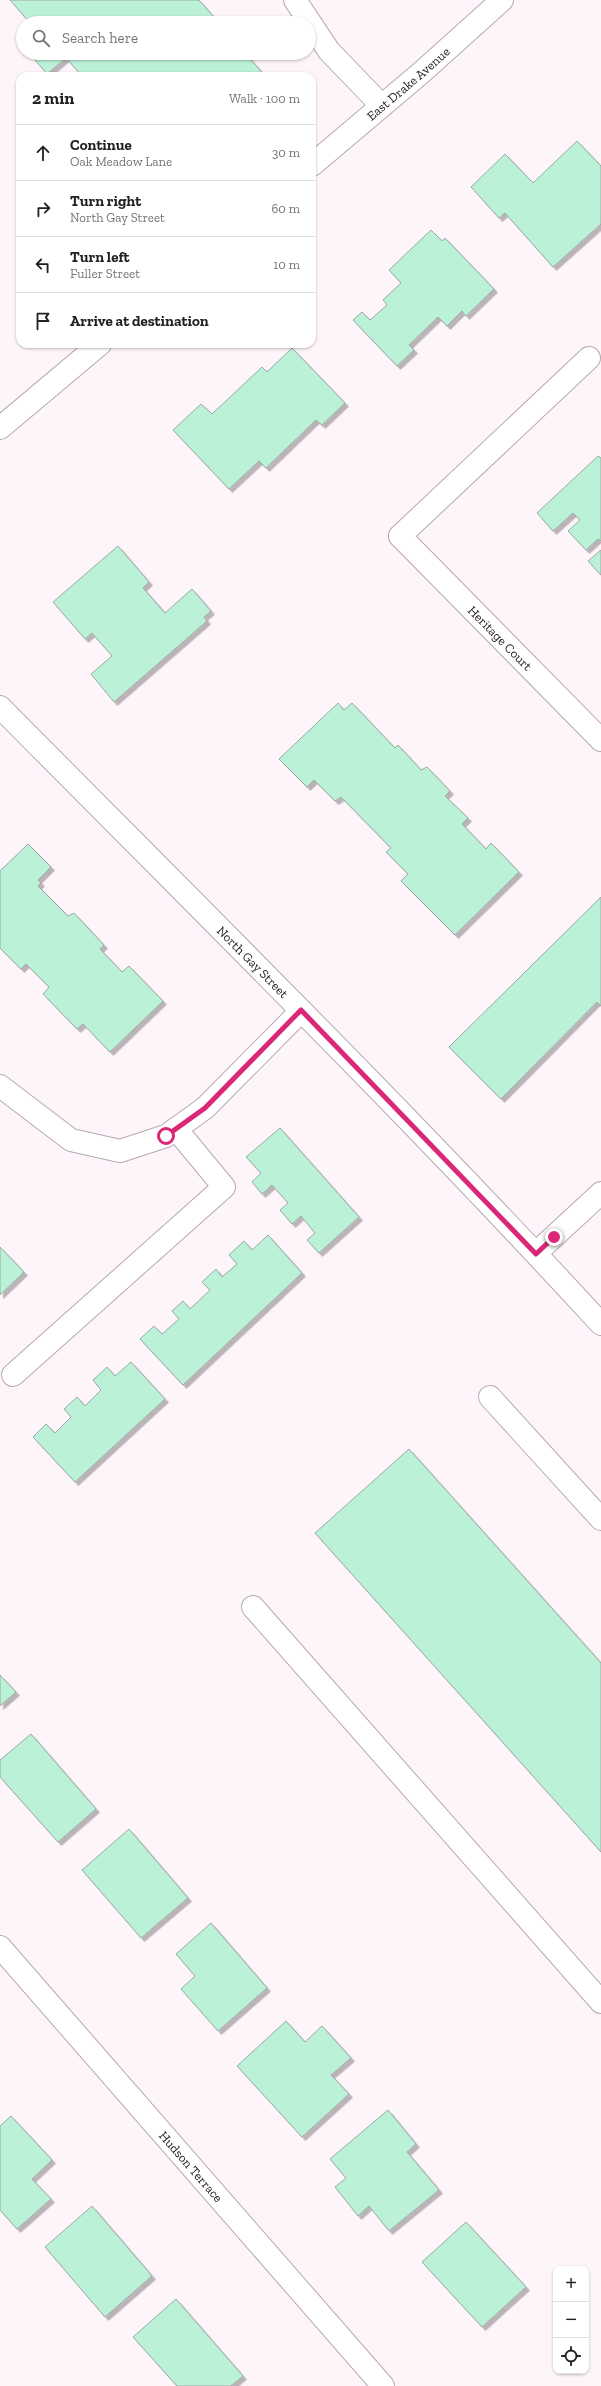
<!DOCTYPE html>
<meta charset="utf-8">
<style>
body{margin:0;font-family:"Zilla Slab",serif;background:#f6f6f6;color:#222}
.controls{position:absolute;right:12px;bottom:12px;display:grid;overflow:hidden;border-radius:8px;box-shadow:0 1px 3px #0004}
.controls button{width:36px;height:36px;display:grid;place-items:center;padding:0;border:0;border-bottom:1px solid #e0e0e0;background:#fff;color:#222;font:20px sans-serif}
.stop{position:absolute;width:12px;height:12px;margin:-9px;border:3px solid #db2777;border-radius:50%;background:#fff}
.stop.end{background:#db2777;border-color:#fff;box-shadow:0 1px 4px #0008}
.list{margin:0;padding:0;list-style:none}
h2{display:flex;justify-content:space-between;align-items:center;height:52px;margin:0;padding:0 16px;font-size:17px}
h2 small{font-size:13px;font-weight:400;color:#767676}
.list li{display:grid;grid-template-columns:26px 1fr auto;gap:12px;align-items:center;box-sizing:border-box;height:56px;padding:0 16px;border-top:1px solid #e0e0e0}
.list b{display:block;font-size:15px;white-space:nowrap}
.list p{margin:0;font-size:13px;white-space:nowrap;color:#767676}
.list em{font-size:13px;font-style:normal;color:#767676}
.icon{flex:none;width:22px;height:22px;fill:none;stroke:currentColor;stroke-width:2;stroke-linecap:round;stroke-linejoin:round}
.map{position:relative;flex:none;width:601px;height:2386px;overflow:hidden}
.search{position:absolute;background:#fff;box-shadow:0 1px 3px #0004;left:16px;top:16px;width:300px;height:44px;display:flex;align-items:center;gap:10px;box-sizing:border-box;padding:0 14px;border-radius:22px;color:#767676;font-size:15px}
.panel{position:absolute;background:#fff;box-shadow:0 1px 3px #0004;left:16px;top:72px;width:300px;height:276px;border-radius:12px}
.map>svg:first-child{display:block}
.building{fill:#baf1d7;stroke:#9baaa2;filter:url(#shadow)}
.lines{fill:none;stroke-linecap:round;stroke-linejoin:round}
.service-casing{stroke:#b6a9b2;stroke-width:24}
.minor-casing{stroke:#b6a9b2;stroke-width:24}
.tertiary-casing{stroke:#b6a9b2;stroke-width:24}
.service{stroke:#fff;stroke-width:22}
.minor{stroke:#fff;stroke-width:22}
.tertiary{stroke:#fff;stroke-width:22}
.route{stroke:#db2777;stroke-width:5}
.labels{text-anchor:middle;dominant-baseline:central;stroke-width:3;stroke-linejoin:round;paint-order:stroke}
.street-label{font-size:13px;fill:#211c1f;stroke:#fff}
</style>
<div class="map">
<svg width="601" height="2386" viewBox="0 0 601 2386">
<defs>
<filter id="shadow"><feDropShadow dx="3.5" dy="3.5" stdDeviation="0" flood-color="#0004"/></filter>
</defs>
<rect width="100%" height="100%" fill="#fef5fb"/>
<g class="building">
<path d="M10 0H199L219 23H30Z"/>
<path d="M29 53H245L265 76H82L66 58 47 74Z"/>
<path d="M577 141 601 166V224L553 267 505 213 499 218 471 187 505 154 533 183Z"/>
<path d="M431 230 442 241 445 238 494 289 466 316 462 311 447 326 438 317 409 345 414 350 397 366 353 320 362 312 370 320 387 305 383 300 401 283 389 270Z"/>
<path d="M292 348 345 403 322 425 316 420 266 468 259 461 229 489 173 430 201 404 212 414 262 367 267 372Z"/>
<path d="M598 456 601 458V541L598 539 586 550 568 531 580 520 573 513 553 531 537 513Z"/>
<path d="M118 546 149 582 143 588 165 613 192 589 211 611 204 617 207 621 114 702 91 674 112 656 92 633 85 639 53 602Z"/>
<path d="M601 550V575L588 561Z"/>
<path d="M338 703 344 710 352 703 395 748 398 745 421 770 427 767 450 791 445 796 468 818 462 824 486 849 491 843 519 872 455 935 401 881 408 874 386 852 391 848 341 797 335 801 314 780 307 787 279 759Z"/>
<path d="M28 844 51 867 38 880 41 883 38 886 68 916 74 913 104 945 100 949 122 972 129 966 163 1001 110 1052 83 1024 77 1029 43 994 49 987 26 964 21 969 0 948V871Z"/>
<path d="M601 897V1006L597 1002 501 1099 449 1047Z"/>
<path d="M280 1128 359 1217 319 1253 307 1240 315 1233 301 1216 292 1224 280 1210 288 1203 272 1185 262 1194 252 1182 261 1173 246 1157Z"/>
<path d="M268 1235 302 1273 183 1385 140 1339 154 1326 162 1334 179 1319 172 1311 183 1301 190 1309 210 1290 202 1282 216 1269 222 1277 237 1264 229 1255 244 1241 252 1250Z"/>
<path d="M0 1247 24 1272 0 1295Z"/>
<path d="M131 1362 165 1399 75 1482 33 1437 46 1424 55 1433 71 1417 64 1409 77 1397 85 1406 101 1390 93 1380 107 1367 115 1376Z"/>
<path d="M409 1449 601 1663V1852L315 1533Z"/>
<path d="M0 1675 16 1692 0 1706Z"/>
<path d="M31 1734 96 1809 58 1842 0 1777V1760Z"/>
<path d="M129 1829 188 1898 141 1938 82 1870Z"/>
<path d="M211 1923 267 1988 218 2031 181 1989 195 1976 176 1954Z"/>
<path d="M286 2021 305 2042 322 2026 351 2058 331 2075 349 2094 302 2137 237 2066Z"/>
<path d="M388 2110 416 2144 407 2152 439 2190 389 2231 369 2206 358 2216 335 2187 346 2178 330 2159Z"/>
<path d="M11 2116 52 2160 32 2179 51 2199 17 2229 0 2210V2126Z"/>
<path d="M92 2206 152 2276 105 2317 45 2247Z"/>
<path d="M466 2222 526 2287 482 2327 422 2262Z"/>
<path d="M176 2299 243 2376 231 2386H177L133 2337Z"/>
</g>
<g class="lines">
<defs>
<g id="service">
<path d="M295 0 329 51 382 106"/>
<path d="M400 536 589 358"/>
<path d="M13 1375 224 1187 176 1129"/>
<path d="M490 1397 601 1519"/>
<path d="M253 1607 601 2002"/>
</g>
<g id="minor">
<path id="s1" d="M400 536 601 740"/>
<path d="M0 1086 71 1140 120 1151 166 1136 205 1108 301 1011"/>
<path d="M536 1253 601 1193"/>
<path id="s2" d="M0 1947 383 2386"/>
</g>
<g id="tertiary">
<path id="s3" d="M312 165 422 72 502 0"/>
<path d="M0 428 100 344"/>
<path id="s4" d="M0 707C202 911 407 1113 601 1324"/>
</g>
</defs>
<use href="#service" class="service-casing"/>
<use href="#minor" class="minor-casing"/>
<use href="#tertiary" class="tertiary-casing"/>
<use href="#service" class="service"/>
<use href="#minor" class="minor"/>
<use href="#tertiary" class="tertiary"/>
</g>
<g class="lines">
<path class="route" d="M166 1136 205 1108 301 1010 536 1254 554 1237"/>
</g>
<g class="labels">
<g class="street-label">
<text stroke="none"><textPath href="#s3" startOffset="126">East Drake Avenue</textPath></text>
<text stroke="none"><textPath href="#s1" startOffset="143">Heritage Court</textPath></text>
<text stroke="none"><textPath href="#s4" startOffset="359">North Gay Street</textPath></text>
<text stroke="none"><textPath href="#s2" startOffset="291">Hudson Terrace</textPath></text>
</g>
</g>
</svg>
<div class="controls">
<button>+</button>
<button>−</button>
<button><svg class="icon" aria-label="locate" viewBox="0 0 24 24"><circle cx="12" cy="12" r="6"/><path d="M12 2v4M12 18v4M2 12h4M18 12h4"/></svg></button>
</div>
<div class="stop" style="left:166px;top:1136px"></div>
<div class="stop end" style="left:554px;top:1237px"></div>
<div class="search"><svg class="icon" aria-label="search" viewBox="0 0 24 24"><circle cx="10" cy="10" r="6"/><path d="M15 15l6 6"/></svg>Search here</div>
<section class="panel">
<h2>2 min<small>Walk · 100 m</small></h2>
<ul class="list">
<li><svg class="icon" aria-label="ahead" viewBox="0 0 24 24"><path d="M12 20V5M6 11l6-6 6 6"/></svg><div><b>Continue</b><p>Oak Meadow Lane</p></div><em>30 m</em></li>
<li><svg class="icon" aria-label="right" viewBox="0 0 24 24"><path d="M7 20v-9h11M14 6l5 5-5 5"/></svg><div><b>Turn right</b><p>North Gay Street</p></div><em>60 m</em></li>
<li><svg class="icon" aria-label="left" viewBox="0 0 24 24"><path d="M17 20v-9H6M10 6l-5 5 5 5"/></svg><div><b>Turn left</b><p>Fuller Street</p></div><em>10 m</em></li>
<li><svg class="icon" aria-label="arrive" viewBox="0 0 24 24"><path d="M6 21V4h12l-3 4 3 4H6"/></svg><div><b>Arrive at destination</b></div></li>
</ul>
</section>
</div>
